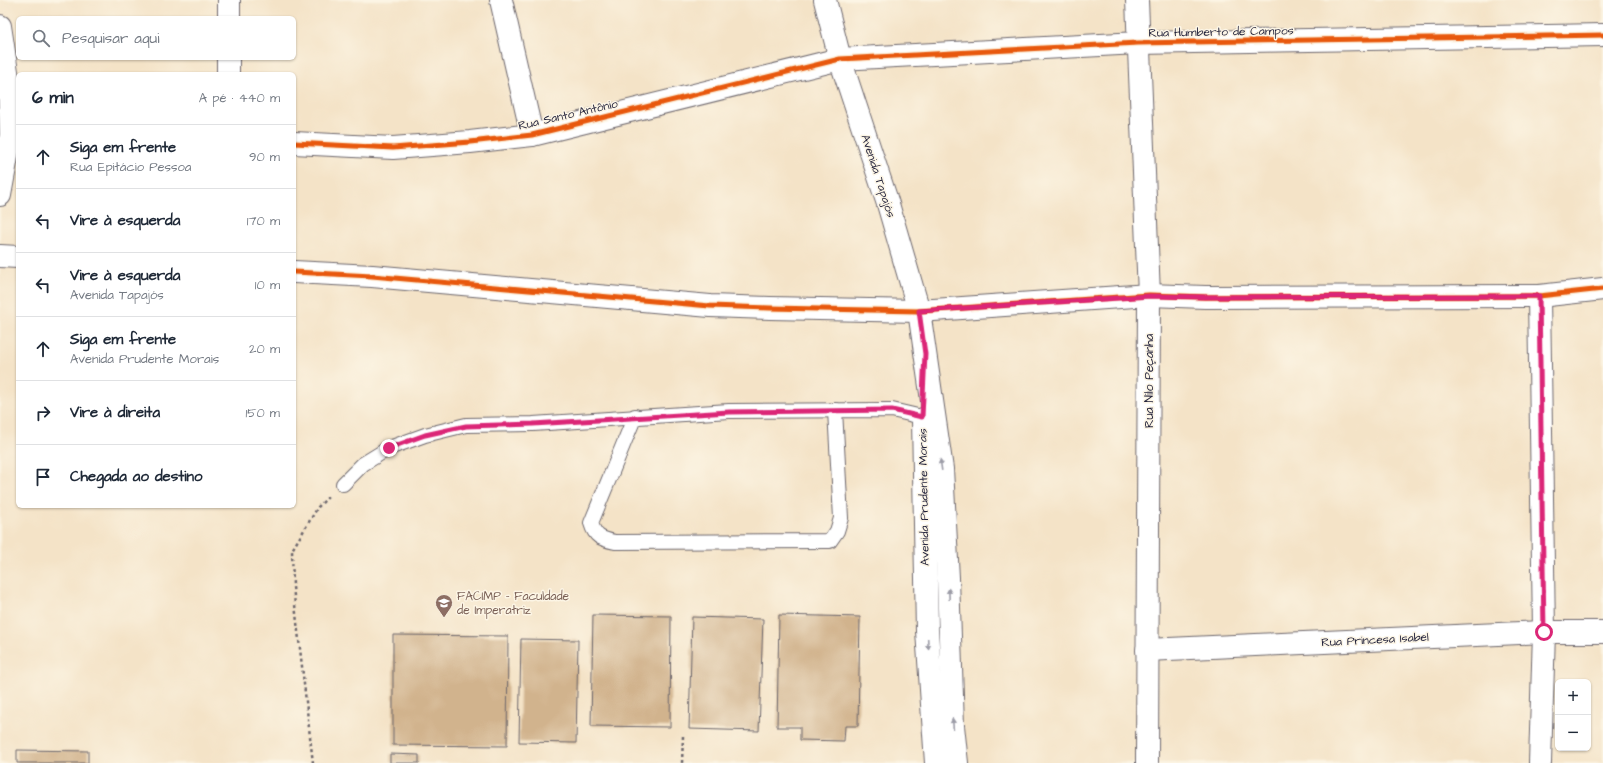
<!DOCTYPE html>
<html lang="pt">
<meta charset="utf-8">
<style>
body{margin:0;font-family:"Architects Daughter",sans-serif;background:#f6f6f7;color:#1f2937}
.controls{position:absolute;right:12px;bottom:12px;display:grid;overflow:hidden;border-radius:6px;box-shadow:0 1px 3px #0004}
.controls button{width:36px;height:36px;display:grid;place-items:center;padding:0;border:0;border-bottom:1px solid #e0e1e3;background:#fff;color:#1f2937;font:20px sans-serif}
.stop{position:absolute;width:12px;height:12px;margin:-9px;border:3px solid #db2777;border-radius:50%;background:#fff}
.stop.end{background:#db2777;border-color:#fff;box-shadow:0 1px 4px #0008}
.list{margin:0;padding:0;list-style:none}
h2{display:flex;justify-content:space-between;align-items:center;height:52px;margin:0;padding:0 16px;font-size:17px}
h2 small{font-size:13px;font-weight:400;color:#747a83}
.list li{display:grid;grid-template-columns:26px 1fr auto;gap:12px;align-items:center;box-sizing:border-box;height:64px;padding:0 16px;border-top:1px solid #e0e1e3}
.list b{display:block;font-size:15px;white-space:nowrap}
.list p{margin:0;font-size:13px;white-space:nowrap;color:#747a83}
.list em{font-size:13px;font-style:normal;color:#747a83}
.icon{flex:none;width:22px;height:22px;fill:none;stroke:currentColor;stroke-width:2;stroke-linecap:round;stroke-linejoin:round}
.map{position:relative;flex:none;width:1603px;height:763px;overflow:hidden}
.search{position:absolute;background:#fff;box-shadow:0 1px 3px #0004;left:16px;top:16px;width:280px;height:44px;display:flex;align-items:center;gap:10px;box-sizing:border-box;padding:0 14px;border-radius:6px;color:#747a83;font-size:15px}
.panel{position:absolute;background:#fff;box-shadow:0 1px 3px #0004;left:16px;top:72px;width:280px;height:436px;border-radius:6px}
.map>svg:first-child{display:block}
.building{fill:#d1b38d}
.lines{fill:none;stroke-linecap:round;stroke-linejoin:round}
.service-casing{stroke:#6c666c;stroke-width:16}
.minor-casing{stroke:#6c666c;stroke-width:24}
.tertiary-casing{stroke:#6c666c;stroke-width:24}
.path{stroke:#6c666c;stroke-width:2.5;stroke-dasharray:3 3;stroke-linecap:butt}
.service{stroke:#fff;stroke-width:14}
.minor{stroke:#fff;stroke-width:22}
.tertiary{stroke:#fff;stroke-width:22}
.cycleway-casing{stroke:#fcf5e5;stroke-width:8}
.cycleway{stroke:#e8590c;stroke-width:5}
.oneway{fill:#9c9ca7}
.route{stroke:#db2777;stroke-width:5}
.labels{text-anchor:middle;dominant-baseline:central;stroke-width:3;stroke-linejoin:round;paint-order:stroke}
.street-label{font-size:12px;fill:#22223b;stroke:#fcf5e5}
.education-label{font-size:12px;fill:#785e54;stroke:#fcf5e5;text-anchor:start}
</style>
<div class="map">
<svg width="1603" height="763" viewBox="0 0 1603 763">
<rect width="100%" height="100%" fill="#fcf5e5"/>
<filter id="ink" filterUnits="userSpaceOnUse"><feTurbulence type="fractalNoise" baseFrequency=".025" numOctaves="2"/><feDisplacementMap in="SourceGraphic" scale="8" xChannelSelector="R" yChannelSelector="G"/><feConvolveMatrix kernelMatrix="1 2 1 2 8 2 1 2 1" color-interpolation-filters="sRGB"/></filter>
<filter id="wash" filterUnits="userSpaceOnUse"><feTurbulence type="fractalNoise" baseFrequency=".012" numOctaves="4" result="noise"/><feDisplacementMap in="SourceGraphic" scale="16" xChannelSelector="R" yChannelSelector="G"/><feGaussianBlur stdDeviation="0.9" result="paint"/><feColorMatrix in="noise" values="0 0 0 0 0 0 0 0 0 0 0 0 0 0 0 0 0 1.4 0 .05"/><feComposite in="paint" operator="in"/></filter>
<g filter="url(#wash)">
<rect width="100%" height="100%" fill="#f4e3c7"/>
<g id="blocks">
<g class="building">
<path d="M593 615 671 616 670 727 591 726Z"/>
<path d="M779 615 860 617 858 726H845L844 741 800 740V727H777Z"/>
<path d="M692 617 763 619 759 731 689 729Z"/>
<path d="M393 635 508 636 507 746 393 745Z"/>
<path d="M521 639 578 640 576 743 519 742Z"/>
<path d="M17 750 88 751V763H17Z"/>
<path d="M390 754 419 755V763H390Z"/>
</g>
</g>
</g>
<g filter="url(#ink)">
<use href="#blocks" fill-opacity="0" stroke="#6c666c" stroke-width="1"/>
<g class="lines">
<defs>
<g id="service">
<path d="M635 416 591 523C595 537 601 539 615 542L830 541 837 531 841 518 835 410"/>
<path d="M343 484 363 464 389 448 425 435 466 425 533 424 729 411 892 410 922 417"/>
</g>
<g id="minor">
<path d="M501 0 532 135"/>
<path d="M1137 0 1149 295 1147 763"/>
<path d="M229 18V0"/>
<path d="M0 26 9 85 11 135 0 195"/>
<path d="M228 74V58"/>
<path d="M294 143 393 148 470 142 532 135 840 59 1138 43 1603 35"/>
<path d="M0 256 18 257"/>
<path d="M294 272 372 276 710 306 770 308 919 311 1149 295 1205 297 1539 296 1603 289"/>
<path d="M1539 296 1544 632 1540 763"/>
<path d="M1147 650 1544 632H1603"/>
</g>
<g id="tertiary">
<path d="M825 0 840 59 888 204 919 311 942 469 948 578 953 726 957 763"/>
<path d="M923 419 927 631 936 763"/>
</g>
</defs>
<use href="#service" class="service-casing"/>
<use href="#minor" class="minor-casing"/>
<use href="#tertiary" class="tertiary-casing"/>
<g class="path">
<path d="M313 763 293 587 292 550 318 507 329 496"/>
<path d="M682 763 683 736"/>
</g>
<use href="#service" class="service"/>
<use href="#minor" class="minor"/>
<use href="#tertiary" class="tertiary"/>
<defs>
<g id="cycleway">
<path d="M294 143 393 148 470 142 532 135 840 59 1138 43 1603 35"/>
<path d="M294 272 372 276 710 306 770 308 919 311 1149 295 1205 297 1539 296 1603 289"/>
</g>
</defs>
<use href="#cycleway" class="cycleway-casing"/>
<use href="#cycleway" class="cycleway"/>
</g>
<defs><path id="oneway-solid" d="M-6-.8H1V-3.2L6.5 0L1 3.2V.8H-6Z"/></defs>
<g class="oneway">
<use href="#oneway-solid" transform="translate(941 465) rotate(-98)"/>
<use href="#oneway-solid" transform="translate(949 594) rotate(-92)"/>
<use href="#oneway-solid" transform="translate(928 644) rotate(87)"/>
<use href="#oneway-solid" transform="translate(953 724) rotate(-94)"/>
</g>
</g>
<g class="lines" filter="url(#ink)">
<path class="route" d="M389 448 425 435 466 426 533 424 729 412 892 410 922 417 925 354 919 311 1150 296 1205 297 1539 296 1544 632"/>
</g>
<defs>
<symbol id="university-pin" viewBox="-11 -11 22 30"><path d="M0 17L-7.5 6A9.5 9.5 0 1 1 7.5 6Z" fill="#8d6e63" stroke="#fcf5e5"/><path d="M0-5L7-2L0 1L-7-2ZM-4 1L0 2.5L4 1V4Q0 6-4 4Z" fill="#fff"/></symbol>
</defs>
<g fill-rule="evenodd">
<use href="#university-pin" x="434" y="593" width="20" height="27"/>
</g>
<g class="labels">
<g class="street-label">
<text transform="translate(1221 32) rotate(-1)">Rua Humberto de Campos</text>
<text transform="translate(568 115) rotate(-13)">Rua Santo Antônio</text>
<text transform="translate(878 176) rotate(72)">Avenida Tapajós</text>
<text transform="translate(1149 381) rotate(-90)">Rua Nilo Peçanha</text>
<text transform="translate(924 497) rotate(-91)">Avenida Prudente Morais</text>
<text transform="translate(1375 640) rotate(-3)">Rua Princesa Isabel</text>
</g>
<g class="education-label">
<text x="457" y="596">FACIMP - Faculdade<tspan x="457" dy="14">de Imperatriz</tspan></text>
</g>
</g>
</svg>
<div class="controls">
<button>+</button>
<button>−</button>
</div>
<div class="stop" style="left:1544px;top:632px"></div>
<div class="stop end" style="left:389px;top:448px"></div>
<div class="search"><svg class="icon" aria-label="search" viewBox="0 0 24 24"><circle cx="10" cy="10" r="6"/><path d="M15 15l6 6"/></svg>Pesquisar aqui</div>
<section class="panel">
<h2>6 min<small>A pé · 440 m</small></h2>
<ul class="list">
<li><svg class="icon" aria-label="ahead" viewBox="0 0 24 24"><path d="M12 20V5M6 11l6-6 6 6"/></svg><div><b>Siga em frente</b><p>Rua Epitácio Pessoa</p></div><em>90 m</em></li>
<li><svg class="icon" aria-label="left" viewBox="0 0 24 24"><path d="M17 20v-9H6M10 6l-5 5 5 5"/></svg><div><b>Vire à esquerda</b></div><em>170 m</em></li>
<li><svg class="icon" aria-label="left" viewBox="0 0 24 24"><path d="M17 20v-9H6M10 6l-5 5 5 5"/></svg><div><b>Vire à esquerda</b><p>Avenida Tapajós</p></div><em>10 m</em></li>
<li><svg class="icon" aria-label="ahead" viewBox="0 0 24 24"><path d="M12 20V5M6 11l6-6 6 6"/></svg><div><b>Siga em frente</b><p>Avenida Prudente Morais</p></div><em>20 m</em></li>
<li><svg class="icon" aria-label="right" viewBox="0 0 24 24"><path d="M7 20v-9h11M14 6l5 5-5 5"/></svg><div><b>Vire à direita</b></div><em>150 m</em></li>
<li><svg class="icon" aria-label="arrive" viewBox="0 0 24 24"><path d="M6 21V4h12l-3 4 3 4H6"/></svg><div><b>Chegada ao destino</b></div></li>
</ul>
</section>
</div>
